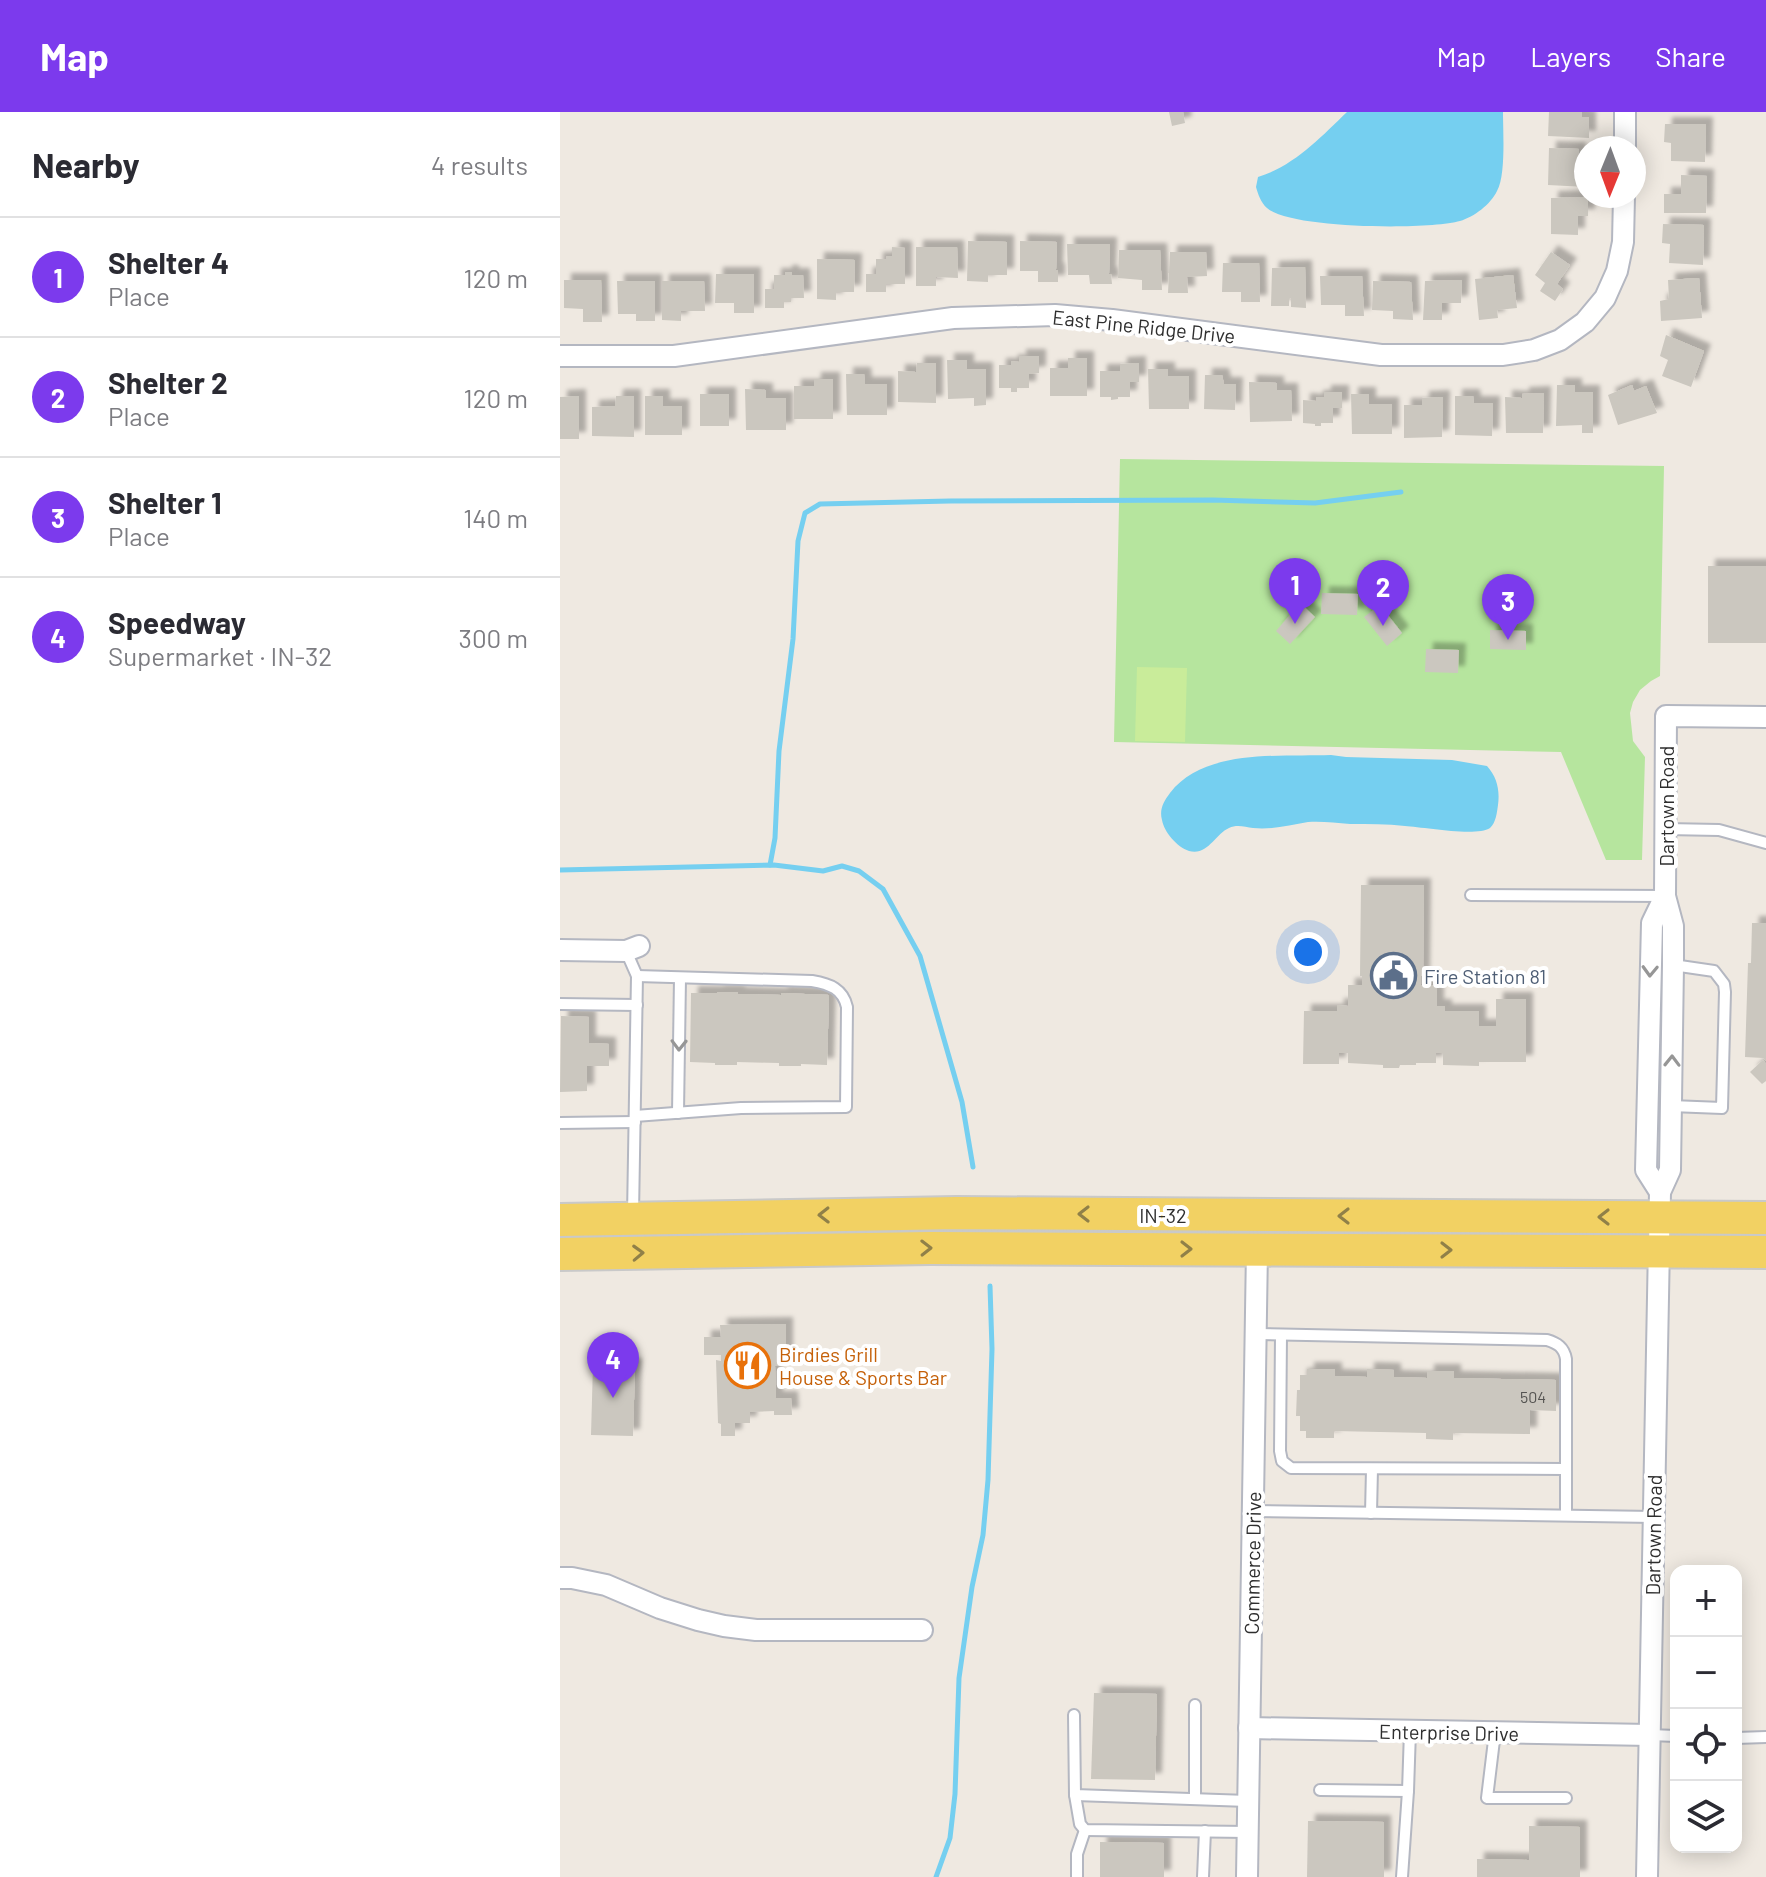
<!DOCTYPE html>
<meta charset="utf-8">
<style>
body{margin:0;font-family:Barlow,sans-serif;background:#f2f2f3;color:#2b2b33}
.controls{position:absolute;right:24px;bottom:24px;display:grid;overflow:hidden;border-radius:16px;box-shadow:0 4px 20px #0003}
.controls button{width:72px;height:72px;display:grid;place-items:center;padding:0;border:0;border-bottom:2px solid #e1e1e2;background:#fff;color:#2b2b33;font:40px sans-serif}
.compass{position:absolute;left:1014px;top:24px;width:72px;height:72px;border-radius:50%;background:#fff;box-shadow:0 4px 20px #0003;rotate:181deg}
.you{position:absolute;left:748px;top:840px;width:28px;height:28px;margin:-20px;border:6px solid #fff;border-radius:50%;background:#1a73e8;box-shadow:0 0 0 12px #1a73e833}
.badge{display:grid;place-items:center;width:52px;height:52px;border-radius:50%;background:#7c3aed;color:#fff;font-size:26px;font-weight:700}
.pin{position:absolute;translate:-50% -66px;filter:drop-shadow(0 2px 4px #0008)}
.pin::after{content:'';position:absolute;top:42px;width:28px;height:24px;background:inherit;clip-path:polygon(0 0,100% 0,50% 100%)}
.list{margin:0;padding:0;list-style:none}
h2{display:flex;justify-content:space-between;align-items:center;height:104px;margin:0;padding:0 32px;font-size:34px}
h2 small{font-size:26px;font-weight:400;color:#7c7c81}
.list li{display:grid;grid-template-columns:52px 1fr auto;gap:24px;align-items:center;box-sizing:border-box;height:120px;padding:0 32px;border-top:2px solid #e1e1e2}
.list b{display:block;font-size:30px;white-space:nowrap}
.list p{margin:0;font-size:26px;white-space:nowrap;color:#7c7c81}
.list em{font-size:26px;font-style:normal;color:#7c7c81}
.icon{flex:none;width:44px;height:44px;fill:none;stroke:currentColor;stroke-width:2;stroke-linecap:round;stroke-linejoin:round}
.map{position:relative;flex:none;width:1206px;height:1765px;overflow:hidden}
header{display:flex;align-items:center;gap:48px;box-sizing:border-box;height:112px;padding:0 40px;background:#7c3aed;color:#fff}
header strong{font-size:38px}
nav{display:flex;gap:44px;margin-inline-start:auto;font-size:28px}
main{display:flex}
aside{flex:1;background:#fff}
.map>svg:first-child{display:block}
.green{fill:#b6e59e}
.pitch{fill:#c9ec9a}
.water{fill:#75cff0}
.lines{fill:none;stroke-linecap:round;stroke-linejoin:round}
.stream{stroke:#75cff0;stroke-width:5}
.building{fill:#cbc7bf;filter:url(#shadow)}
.service-casing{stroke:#b4b7c1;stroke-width:14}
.minor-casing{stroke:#b4b7c1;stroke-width:24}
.primary-casing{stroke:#c9c9c9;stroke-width:36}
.service{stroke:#fff;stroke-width:10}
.minor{stroke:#fff;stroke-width:20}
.primary{stroke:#f2d163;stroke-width:32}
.oneway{stroke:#969696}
.oneway2{stroke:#908048}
.labels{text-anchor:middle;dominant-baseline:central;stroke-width:8;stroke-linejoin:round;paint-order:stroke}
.number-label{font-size:16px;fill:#555452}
.street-label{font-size:20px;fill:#2e2e2e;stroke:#fff}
.service-label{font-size:20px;fill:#4e5e75;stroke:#fff;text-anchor:start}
.food-label{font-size:20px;fill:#c56008;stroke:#fff;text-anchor:start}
</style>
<header>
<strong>Map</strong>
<nav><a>Map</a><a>Layers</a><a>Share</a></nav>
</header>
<main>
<aside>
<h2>Nearby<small>4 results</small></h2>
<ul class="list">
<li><span class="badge">1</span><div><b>Shelter 4</b><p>Place</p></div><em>120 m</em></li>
<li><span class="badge">2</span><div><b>Shelter 2</b><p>Place</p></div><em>120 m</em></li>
<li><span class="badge">3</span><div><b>Shelter 1</b><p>Place</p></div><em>140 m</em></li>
<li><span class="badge">4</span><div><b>Speedway</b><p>Supermarket · IN-32</p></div><em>300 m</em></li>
</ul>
</aside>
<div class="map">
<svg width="1206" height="1765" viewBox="0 0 1206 1765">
<defs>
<filter id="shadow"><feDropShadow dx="7" dy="-7" stdDeviation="2" flood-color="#0004"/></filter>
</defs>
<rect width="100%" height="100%" fill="#efe9e1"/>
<path class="green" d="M560 347 1104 354 1100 564 1091 569 1080 578 1073 590 1070 601 1073 629 1085 645 1082 748H1046L1001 640 554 630Z"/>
<path class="pitch" d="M577 555 627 556 625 630 575 629Z"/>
<g class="water">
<path d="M787 0H943C943 19 946 63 937 79 931 92 914 105 900 109 869 118 730 117 707 96 701 91 698 82 696 75L698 65C734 54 760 26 787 0Z"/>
<path d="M771 643 786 645 892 648 927 654C937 665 940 678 938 693 937 700 936 711 930 716 916 725 863 715 845 714 827 712 809 712 790 712 776 711 762 709 748 710 730 713 712 718 693 716 685 715 677 712 669 716 655 722 648 744 629 739 617 735 604 720 602 708 599 697 604 689 610 681 644 636 721 645 771 643Z"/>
</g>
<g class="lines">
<g class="stream">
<path d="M210 753 215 726 219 639 233 527 238 429 245 401 260 392 390 389 653 388 755 391 841 380"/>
<path d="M0 758 214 753 263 759 282 754 299 759 323 777 360 844 402 990 413 1055"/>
<path d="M376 1765 390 1726 395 1682 399 1566 412 1475 423 1423 428 1368 432 1237 430 1174"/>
</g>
</g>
<g class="building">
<path d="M609 0H623L625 11 612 14Z"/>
<path d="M989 0H1022V5H1029V26L988 24Z"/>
<path d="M1105 12H1146L1145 50 1111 49V31L1104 30Z"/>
<path d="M989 36 1019 37V56H1026V75L988 73Z"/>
<path d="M1121 63 1147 64 1146 101H1104V82H1121Z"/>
<path d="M1028 85V104H1018V123L991 122V86Z"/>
<path d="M1103 112 1144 113 1143 153 1109 151 1110 132 1102 131Z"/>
<path d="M408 129 447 130V163H428V170L407 169Z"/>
<path d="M460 129 497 130 496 158H498V170H478V159H460Z"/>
<path d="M507 132H550L549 162H551L552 172H530L529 163H508Z"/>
<path d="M332 135 345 136V172H326V180H306V162H316V147H326L327 144H332Z"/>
<path d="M356 135H397L398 166 376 165V174H356Z"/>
<path d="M559 138H600L602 178H582V168L558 166Z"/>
<path d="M610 140H646L647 164 627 165 628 181H608Z"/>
<path d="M991 140 1010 153 997 172 1003 177 995 189 980 179 985 171 975 163Z"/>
<path d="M257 147 295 148 294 180H276V188L257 187Z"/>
<path d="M663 151H699L700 190H681V180H662Z"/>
<path d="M745 155 746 196 731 195V186L729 187V194H711L712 156Z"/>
<path d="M225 160H232V163H243L244 186H231V190H224V196H205V177H214V163H225Z"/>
<path d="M156 162H194V201H174V191H155Z"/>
<path d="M953 163 957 196 937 198 938 206 919 208 915 167Z"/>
<path d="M760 164H802L804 204H785V193H761Z"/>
<path d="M1139 166 1142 206 1101 209 1100 189 1109 187 1108 168Z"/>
<path d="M4 168H41L42 210H23V197L4 196Z"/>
<path d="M902 168 901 191H882V208H863L865 169Z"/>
<path d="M57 169H95V209H76V202H58Z"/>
<path d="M102 169H144L145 199H121V209L102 208Z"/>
<path d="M813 169 851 170 853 208 833 207V199L812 198Z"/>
<path d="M1106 223 1144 239 1131 275 1102 264 1108 248 1100 244Z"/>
<path d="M459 244H479V261L469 262V276H457V280H451V276H439V253H451V249L459 250Z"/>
<path d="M508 246H527V284H490V256H508Z"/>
<path d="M387 248H407V257H426V293L414 294V286L388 287Z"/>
<path d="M357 251H376V291L338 290V259L356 260Z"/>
<path d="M579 251V270H570V285H558V287L551 288V285H540V259H560V252Z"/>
<path d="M588 257H608V264H629V297H589Z"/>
<path d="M286 262H304L305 272H327V303H287Z"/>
<path d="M645 263H662L664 272H676L675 298 644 297Z"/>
<path d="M254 267H273V307H234V274H254Z"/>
<path d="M689 270 717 271V278H731L732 309 690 310Z"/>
<path d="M997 273H1015V280H1033V321H1022V313L996 314Z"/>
<path d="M1072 273 1074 279 1086 274 1097 301 1058 313 1048 283Z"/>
<path d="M185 277 206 278V286H226V318H186Z"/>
<path d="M764 280H782V296H773V311H761V314H755V312L743 311V288L756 289V285H764Z"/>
<path d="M984 281 983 321H946L945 285 962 286V282Z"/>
<rect x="140" y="282" width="29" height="32"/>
<path d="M791 282H809V292H832V322H792Z"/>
<path d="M19 284V327H0V285Z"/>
<path d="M56 284H74V325L32 324V295L55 294Z"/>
<path d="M85 284H103V294H122V323H85Z"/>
<path d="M895 284H913L914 291H933L932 324 895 323Z"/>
<path d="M883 285 882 325 844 326V293H862V286Z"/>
<rect x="1148" y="454" width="58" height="77"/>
<path d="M762 481 798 482 797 503 761 502Z"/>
<path d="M740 491 755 505 730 532 716 519Z"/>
<path d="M820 493 842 521 827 534 804 505Z"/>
<path d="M930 518 966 519V538L930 537Z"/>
<path d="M866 537 899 538 898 561 865 560Z"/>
<path d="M801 773H864L863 864H861V873L877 874V894H885V899H919V914H936V887H966V950H919V954L883 953V941H876V951H856V953H840L839 956H823V953L788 951V941H779V952H743L744 899H777V893L788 894V873H802V864H800Z"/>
<path d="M1192 811H1206V949L1203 946 1185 945 1188 851H1191Z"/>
<path d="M157 880H178V882L221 883V881L269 883 267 953 241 952V954H219V951L177 950V953H155V951L130 950 131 881H157Z"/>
<path d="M1 904 29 905V931L49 932V954H27V979L0 980Z"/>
<path d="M1203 948 1206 952V969L1202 972 1190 960Z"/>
<path d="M226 1212V1254H215L216 1286H231L232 1303H214V1299L190 1300V1311H175V1324H161V1312L158 1311 156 1248 161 1249V1243H144V1225H161L160 1213Z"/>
<path d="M33 1252 75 1253 73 1324 31 1323Z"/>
<path d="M747 1257H775V1264L807 1265V1257L834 1258V1265L867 1266V1259H894V1266L996 1268V1299L970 1298V1322L893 1321V1328L866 1327V1321L774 1319V1326H746V1319H740V1304H736L737 1278H740V1263H747Z"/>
<path d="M534 1581 597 1582 595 1668 531 1667Z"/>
<path d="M748 1709 824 1710V1765H747Z"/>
<path d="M969 1714 1020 1715V1765H917V1747L969 1748Z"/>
<path d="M540 1730 604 1731V1765H540Z"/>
</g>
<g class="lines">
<defs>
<g id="service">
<path d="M1106 717 1159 718 1206 731"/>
<path d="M911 783 1105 784"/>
<path d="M66 839 77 864 73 1103"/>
<path d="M0 892 77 893"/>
<path d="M1111 994 1162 996 1165 880 1164 872 1154 859 1113 853"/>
<path d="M118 1001 120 866"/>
<path d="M75 1004 181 996 286 995 287 895C283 877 270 872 252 869L77 864"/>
<path d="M0 1011 75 1010"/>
<path d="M696 1222 987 1228C997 1231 1004 1235 1006 1247V1403"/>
<path d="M721 1223 720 1339 722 1349 731 1356 1005 1357"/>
<path d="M693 1399 1094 1405"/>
<path d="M811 1401 812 1357"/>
<path d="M514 1603 515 1683 688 1689"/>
<path d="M935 1620 927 1686H1006"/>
<path d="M1090 1623 1116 1624"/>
<path d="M1176 1626 1206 1625"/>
<path d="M760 1678 848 1679"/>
<path d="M515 1683 520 1712 525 1718 688 1720"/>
<path d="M635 1687V1593"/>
<path d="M517 1765V1742L525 1718"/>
<path d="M643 1765 645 1719"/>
<path d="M842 1765 848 1679 850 1619"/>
</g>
<g id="minor">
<path d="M1065 36V0"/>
<path d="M0 244H114L393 206 495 203 552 208 821 243H943L974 238 1000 228 1025 210 1045 186 1057 159 1063 130 1064 84"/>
<path d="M0 838 66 839 79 834"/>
<path d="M1100 1080 1086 1058 1092 811 1105 784"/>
<path d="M0 1466H12L46 1473 100 1496 138 1508 164 1514 196 1518H362"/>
<path d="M689 1616 1090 1623"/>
<path d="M687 1765 697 1137"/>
<path d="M1087 1765 1100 1080 1110 1058 1113 853V814L1105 784 1106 604 1206 605"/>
</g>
<g id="primary">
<path d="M0 1108 397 1101 1206 1106"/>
<path d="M0 1142 370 1136 1206 1140"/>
</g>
</defs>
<use href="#service" class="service-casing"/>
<use href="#minor" class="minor-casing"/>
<use href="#primary" class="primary-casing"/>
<use href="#service" class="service"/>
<use href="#minor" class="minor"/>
<use href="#primary" class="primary"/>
</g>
<defs><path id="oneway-chevron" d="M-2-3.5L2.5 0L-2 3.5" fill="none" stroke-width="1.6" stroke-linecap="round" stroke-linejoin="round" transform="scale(2)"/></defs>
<g class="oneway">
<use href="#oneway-chevron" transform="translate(1090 859) rotate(92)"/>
<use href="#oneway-chevron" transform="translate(119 933) rotate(91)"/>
<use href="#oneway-chevron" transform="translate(1112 949) rotate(-89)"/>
</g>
<g class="oneway2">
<use href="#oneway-chevron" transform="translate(524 1102) rotate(-180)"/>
<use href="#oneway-chevron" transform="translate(264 1103) rotate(179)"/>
<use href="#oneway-chevron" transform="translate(784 1104) rotate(-180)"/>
<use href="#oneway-chevron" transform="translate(1044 1105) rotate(-180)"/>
<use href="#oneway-chevron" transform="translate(366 1136) rotate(-1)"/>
<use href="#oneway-chevron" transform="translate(626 1137)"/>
<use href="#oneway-chevron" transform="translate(886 1138)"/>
<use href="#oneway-chevron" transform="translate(78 1141) rotate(-2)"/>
</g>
<defs>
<symbol id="civic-ring" viewBox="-11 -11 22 22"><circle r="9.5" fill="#fff" stroke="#5c6f8a" stroke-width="1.5"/><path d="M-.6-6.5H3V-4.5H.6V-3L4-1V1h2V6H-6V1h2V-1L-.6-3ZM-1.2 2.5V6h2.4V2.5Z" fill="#5c6f8a"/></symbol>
<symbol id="restaurant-ring" viewBox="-11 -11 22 22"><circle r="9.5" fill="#fff" stroke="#e8710a" stroke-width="1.5"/><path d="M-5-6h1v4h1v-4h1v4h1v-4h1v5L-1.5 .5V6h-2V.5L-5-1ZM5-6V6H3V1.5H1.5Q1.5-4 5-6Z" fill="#e8710a"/></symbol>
</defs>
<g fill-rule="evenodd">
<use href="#civic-ring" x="808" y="838" width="51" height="51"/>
<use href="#restaurant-ring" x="162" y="1228" width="51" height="51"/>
</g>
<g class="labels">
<g class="number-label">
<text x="973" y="1284">504</text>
</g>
<g class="street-label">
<text transform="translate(584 214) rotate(6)">East Pine Ridge Drive</text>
<text transform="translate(1106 694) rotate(-90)">Dartown Road</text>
<text x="603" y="1103">IN-32</text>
<text transform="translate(1093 1423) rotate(-89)">Dartown Road</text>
<text transform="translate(692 1451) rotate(-89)">Commerce Drive</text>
<text transform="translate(889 1620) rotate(1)">Enterprise Drive</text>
</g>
<g class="service-label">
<text x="864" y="864">Fire Station 81</text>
</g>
<g class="food-label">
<text x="219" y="1242">Birdies Grill<tspan x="219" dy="23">House &amp; Sports Bar</tspan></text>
</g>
</g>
</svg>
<div class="controls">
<button>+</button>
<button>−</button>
<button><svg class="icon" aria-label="locate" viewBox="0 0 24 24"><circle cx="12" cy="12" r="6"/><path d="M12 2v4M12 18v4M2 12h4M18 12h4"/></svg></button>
<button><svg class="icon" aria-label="layers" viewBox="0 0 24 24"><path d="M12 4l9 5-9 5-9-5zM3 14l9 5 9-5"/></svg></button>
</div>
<svg class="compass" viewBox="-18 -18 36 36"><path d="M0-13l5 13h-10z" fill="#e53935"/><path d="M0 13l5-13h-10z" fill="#7c7c81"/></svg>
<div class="you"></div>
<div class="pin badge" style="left:735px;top:512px">1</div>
<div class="pin badge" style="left:823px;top:514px">2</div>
<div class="pin badge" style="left:948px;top:528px">3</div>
<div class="pin badge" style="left:53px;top:1286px">4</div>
</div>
</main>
